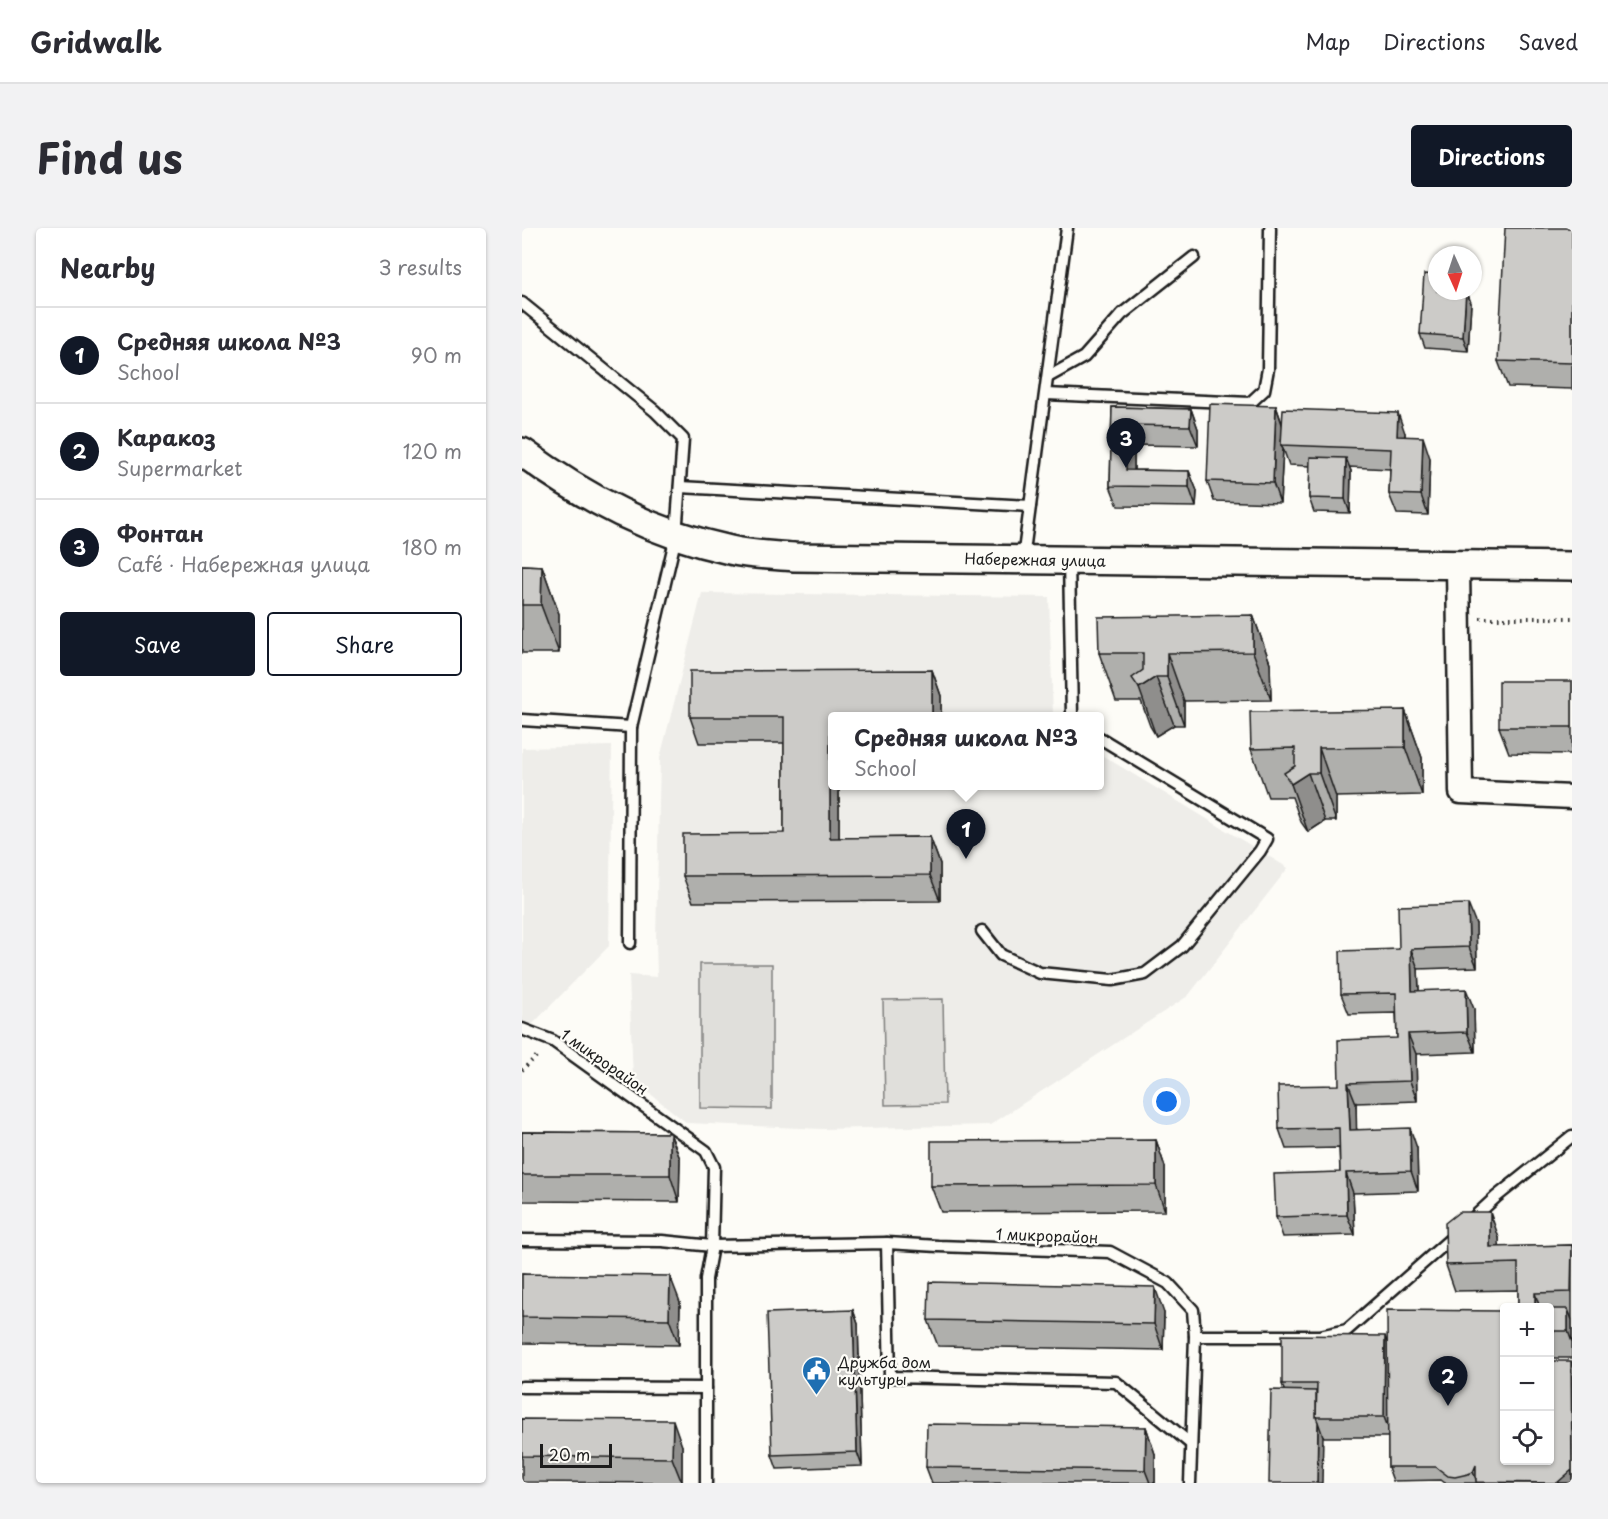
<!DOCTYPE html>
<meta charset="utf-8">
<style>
body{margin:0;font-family:"Playpen Sans",sans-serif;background:#f2f2f3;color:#2b2b33}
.controls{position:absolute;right:18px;bottom:18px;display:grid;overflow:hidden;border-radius:6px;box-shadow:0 2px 4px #0004}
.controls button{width:54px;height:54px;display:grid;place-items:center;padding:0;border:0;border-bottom:2px solid #e1e1e2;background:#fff;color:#2b2b33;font:30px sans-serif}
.compass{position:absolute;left:906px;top:18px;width:54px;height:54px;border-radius:50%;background:#fff;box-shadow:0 2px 4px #0004;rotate:177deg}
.scale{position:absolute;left:18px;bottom:15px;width:72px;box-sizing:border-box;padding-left:6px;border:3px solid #1c1c1c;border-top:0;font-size:16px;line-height:21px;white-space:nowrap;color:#1c1c1c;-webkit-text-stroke:4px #fdfcf7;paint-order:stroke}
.you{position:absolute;left:645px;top:874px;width:21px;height:21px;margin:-15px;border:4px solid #fff;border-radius:50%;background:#1a73e8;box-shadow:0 0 0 9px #1a73e833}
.badge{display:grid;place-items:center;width:39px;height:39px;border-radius:50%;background:#111827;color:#fff;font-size:20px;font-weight:700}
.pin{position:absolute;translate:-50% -50px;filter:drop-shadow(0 2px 3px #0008)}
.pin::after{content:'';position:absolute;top:32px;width:21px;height:18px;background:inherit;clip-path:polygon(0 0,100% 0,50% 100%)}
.popup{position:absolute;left:306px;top:484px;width:276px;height:78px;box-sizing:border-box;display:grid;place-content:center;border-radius:6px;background:#fff;filter:drop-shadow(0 2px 4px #0005);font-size:20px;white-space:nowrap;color:#7c7c81}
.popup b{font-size:22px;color:#2b2b33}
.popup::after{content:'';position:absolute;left:50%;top:100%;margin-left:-12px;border:12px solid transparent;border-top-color:#fff}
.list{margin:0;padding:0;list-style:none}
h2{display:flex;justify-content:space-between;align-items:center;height:78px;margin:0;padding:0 24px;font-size:26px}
h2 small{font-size:20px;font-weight:400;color:#7c7c81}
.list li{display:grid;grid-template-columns:39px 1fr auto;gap:18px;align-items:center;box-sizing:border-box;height:96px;padding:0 24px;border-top:2px solid #e1e1e2}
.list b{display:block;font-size:22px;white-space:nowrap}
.list p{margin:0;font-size:20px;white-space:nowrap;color:#7c7c81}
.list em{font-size:20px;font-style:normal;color:#7c7c81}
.actions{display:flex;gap:12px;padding:18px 24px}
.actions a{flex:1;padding:14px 0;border:2px solid #111827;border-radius:6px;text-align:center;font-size:21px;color:#111827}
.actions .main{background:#111827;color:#fff}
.icon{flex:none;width:33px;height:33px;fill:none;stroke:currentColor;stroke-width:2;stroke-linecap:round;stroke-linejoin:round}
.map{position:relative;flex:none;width:1050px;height:1255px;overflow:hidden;border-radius:6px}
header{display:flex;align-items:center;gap:36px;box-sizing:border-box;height:84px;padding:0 30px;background:#fff;border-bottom:2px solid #e1e1e2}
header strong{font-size:28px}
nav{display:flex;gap:33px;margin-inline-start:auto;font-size:21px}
.intro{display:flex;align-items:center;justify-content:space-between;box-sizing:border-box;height:144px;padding:0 36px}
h1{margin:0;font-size:42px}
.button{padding:15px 27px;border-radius:6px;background:#111827;color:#fff;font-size:21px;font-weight:700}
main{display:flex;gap:36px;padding:0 36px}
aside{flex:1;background:#fff;border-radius:6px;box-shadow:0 2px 4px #0004}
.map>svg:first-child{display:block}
.built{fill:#eeede9}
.green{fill:#e0dfdb;stroke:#7e7e7c;stroke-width:1.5}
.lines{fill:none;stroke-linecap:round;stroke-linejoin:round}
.service-casing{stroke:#1c1c1c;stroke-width:15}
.minor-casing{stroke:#1c1c1c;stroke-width:27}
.tertiary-casing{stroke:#1c1c1c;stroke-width:32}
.path{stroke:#1c1c1c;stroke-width:4;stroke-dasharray:1.5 4.5;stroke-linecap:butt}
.service{stroke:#fdfcf7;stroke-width:10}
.minor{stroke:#fdfcf7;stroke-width:22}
.tertiary{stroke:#fdfcf7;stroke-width:27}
.wall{fill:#afafac;stroke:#1c1c1c;stroke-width:1.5}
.shaded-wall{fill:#8f8e8c;stroke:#1c1c1c;stroke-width:1.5}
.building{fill:#cccbc8;stroke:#1c1c1c;stroke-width:1.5}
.labels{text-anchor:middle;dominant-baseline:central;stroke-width:4.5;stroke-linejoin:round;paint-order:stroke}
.street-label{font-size:15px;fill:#1c1c1c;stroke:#fdfcf7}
.poi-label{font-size:15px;fill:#1c1c1c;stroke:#fdfcf7;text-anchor:start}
</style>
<header>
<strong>Gridwalk</strong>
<nav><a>Map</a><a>Directions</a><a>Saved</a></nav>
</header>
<div class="intro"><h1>Find us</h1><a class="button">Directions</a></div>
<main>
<aside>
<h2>Nearby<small>3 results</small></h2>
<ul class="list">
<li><span class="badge">1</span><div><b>Средняя школа №3</b><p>School</p></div><em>90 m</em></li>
<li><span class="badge">2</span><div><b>Каракоз</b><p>Supermarket</p></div><em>120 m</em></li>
<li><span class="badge">3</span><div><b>Фонтан</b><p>Café · Набережная улица</p></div><em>180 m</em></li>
</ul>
<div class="actions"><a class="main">Save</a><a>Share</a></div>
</aside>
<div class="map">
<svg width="1050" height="1255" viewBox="0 0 1050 1255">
<rect width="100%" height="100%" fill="#fdfcf7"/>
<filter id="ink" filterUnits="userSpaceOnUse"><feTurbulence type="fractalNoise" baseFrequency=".0167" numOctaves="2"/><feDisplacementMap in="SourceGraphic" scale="12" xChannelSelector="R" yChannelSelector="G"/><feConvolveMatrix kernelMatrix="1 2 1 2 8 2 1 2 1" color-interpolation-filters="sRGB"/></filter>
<g filter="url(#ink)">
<g class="built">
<path d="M180 365 527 369 531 488H310V558H578V526L766 640 666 768 468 897 301 901 165 895 111 852 107 747 135 749 134 712 138 530Z"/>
<path d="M90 518 87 718 0 807V520Z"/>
</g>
<g class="green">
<path d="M178 736H250V881L178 880Z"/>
<path d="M421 771 423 876 363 877 361 772Z"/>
</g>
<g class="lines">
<defs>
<g id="service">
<path d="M0 75 133 183 161 211 154 308 109 499 0 492"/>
<path d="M526 149 562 129 600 86 672 29"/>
<path d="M524 166 728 175 742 162 746 141 748 0"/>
<path d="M158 259 508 278"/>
<path d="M501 331 545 0"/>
<path d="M547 332 550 488"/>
<path d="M460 703 479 727 518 745 590 752 623 746 660 718 738 623 745 611 578 510"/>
<path d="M108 715 109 499"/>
<path d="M0 801 31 813 184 923 192 939 190 1018 184 1051V1255"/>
<path d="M949 992 974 969 1050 908"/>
<path d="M0 1012 140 1013 190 1018 365 1015 416 1018 588 1024 646 1055 671 1082 673 1108 668 1255"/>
<path d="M365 1015 368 1149 594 1154 669 1216"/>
<path d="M673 1108H798L825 1102 933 1007"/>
<path d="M0 1159 184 1160"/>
</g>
<path id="minor" d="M936 337 939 564 1050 569"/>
<path id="tertiary" d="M0 224C64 271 130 305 208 322 229 327 251 327 272 329L1050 338"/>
</defs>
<use href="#service" class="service-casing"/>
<use href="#minor" class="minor-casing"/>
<use href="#tertiary" class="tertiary-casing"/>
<g class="path">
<path d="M958 390H1050"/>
<path d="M0 842 17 826"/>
</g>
<use href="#service" class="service"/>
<use href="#minor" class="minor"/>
<use href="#tertiary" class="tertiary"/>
</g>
<g class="wall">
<path d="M1050 0V161L986 159 976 133Z"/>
<path d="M915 63H945L949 75 946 123 903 120 898 106Z"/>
<path d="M754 178 760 195 883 205V209L908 230 906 287 875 286 867 266 868 241 827 239 829 243 828 285 792 284 787 270 788 238 767 237 761 220 758 275 692 273 685 253Z"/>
<path d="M590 179 669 181 676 201V218L612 217V242L667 243 675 263 674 279 596 278 588 258Z"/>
<path d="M0 337 20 338 37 386V425H0Z"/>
<path d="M731 387 748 435 749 472 662 473V497H652L634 508 628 498 619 473H594L577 425Z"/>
<path d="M410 442 419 468V489H310V558H317V610L408 609 418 636V673L171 674 161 648 262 605V515H177L168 489Z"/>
<path d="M1050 453V526L987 525 977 499Z"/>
<path d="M883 482 900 530V567L814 569V593H803L786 604 779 594 770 569H746L729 521Z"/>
<path d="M954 696 955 739 896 741 897 763 952 781 953 824 894 826 895 873 834 875V901L895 920 896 963 831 965 833 1007 761 1009 754 989 818 944 817 920 764 921 757 901 817 857 875 810 874 785 827 786 819 766 877 721Z"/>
<path d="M0 904 148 905 158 931 157 974 0 973Z"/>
<path d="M634 912 643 939V983L419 984 409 958Z"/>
<path d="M977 1010V1019L1050 1017V1130H1028V1080H996V1062L933 1063 924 1037Z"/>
<path d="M0 1046 158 1074 157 1117 0 1115Z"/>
<path d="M331 1082 336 1096 340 1238 255 1241 250 1227Z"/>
<path d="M642 1085 641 1122 416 1118 406 1092Z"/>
<path d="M865 1114 982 1233 1050 1134V1255H923L919 1252 871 1253 866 1239V1209H802L762 1162 760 1156Z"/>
<path d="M0 1191 160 1218V1255L0 1254Z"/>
<path d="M624 1199 633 1226V1255H410L404 1239Z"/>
</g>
<g class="shaded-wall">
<path d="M944 63 949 75 946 123 941 109Z"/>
<path d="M754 178 761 199 759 217 761 220 758 275 751 255Z"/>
<path d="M669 181 676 201V218L668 198Z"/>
<path d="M876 185 883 205 882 229 875 208Z"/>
<path d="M605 197 612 217V258L604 242Z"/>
<path d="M901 209 908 230 906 287 899 267Z"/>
<path d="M824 230 829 243 828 285 823 271Z"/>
<path d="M667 243 675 263 674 279 667 259Z"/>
<path d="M20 338 37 386V425L19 377Z"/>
<path d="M731 387 748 435 749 472 731 424Z"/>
<path d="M645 425 662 473V497L645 449Z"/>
<path d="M410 442 419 468V489H410Z"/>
<path d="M634 449 652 497 634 508 617 460Z"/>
<path d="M883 482 900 530V567L883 519Z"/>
<path d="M308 492 310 500V558H317V636L308 610Z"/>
<path d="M797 520 814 569V593L797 545Z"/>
<path d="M786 545 803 593 786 604 769 556Z"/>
<path d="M408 609 418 636V673L408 647Z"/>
<path d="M946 676 954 696 955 739 947 719Z"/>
<path d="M889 721 896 741 898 783 890 763Z"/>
<path d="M944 761 952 781 953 824 945 804Z"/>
<path d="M886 806 894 826 895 873 888 853Z"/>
<path d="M826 855 834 875 835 922 828 902Z"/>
<path d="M888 900 895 920 896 963 889 943Z"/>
<path d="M148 905 158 931 157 974 148 947Z"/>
<path d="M634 912 643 939V983L634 957Z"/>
<path d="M824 945 831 965 833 1007 825 987Z"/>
<path d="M968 984 977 1010 978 1036 968 1019Z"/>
<path d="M148 1048 158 1074 157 1117 147 1091Z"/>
<path d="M633 1059 642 1085 641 1122 632 1096Z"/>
<path d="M1013 1065 1018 1080H1013Z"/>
<path d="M1046 1081 1050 1092V1114L1046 1103Z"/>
<path d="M331 1082 336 1096 340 1238 335 1224Z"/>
<path d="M863 1108 870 1128V1210L862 1189Z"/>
<path d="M151 1192 160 1218V1255L150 1230Z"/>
<path d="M796 1194 801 1208 800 1255H795Z"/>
<path d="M624 1199 633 1226V1255H628L623 1242Z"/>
<path d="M1049 1199 1050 1255H1035Z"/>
<path d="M954 1237 955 1254 951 1244Z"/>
</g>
<g class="building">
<path d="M983 0H1050V135L976 133Z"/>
<path d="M902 46 915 47V63H944L941 109 898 106Z"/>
<path d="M688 176 754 178 751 255 685 253Z"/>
<path d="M590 179 669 181 668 198 605 197 604 242 667 243V259L588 258Z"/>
<path d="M761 181 876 185 875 208 901 209 899 267 867 266 869 221 759 217Z"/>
<path d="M788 229 824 230 823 271 787 270Z"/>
<path d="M0 337 20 338 19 377H0Z"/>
<path d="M731 387V424L645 425V449H634L617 460 610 450 621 442V425H577L576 389Z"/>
<path d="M410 442V489H310V492H308V610L408 609V647L161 648V606L262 605V489H168V443Z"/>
<rect x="977" y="453" width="73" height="46"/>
<path d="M883 482V519L797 520V545H786L769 556 762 545 773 538V520L729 521 728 484Z"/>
<path d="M946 676 947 719 889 721 890 763 944 761 945 804 886 806 888 853 826 855 828 902 888 900 889 943 824 945 825 987 754 989 752 946 818 944 817 900 757 901 756 858 817 857 816 812 875 810 874 765 819 766 818 723 877 721 876 678Z"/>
<path d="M0 904 148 905V947H0Z"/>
<path d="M634 912V957L409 958V913Z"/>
<path d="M937 984H968V1019L1050 1017 1049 1064 1013 1065V1080H996V1035L924 1037 923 995Z"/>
<path d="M0 1046 148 1048 147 1091 0 1089Z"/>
<path d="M407 1054 633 1059 632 1096 406 1092Z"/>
<rect x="1028" y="1081" width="18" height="22"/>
<path d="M331 1082 335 1224 250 1227 245 1085Z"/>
<path d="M865 1082 982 1083V1233H1028V1133H1049L1050 1242 1035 1255 954 1254V1237L951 1244 946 1246 933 1249 926 1248 914 1239H866Z"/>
<path d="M760 1107 863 1108 862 1189H794L795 1156H760Z"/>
<path d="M749 1162 794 1163V1189L796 1194 795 1255H747Z"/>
<path d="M0 1191 151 1192 150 1230 0 1228Z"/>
<path d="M405 1196 624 1199 623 1242 404 1239Z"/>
</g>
</g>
<defs>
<symbol id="civic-pin" viewBox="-11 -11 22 30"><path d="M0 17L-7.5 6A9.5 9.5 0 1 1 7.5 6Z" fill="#1f6fb2" stroke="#fdfcf7"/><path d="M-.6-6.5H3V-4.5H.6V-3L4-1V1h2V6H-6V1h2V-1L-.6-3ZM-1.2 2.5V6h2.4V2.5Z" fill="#fff"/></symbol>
</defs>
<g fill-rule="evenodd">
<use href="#civic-pin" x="278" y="1126" width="33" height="45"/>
</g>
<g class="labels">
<g class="street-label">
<text transform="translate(513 331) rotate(1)">Набережная улица</text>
<text transform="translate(83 833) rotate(35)">1 микрорайон</text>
<text transform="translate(525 1007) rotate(2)">1 микрорайон</text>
</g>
<g class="poi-label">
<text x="316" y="1133">Дружба дом<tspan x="316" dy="17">культуры</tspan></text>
</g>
</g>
</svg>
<div class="controls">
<button>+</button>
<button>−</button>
<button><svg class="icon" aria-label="locate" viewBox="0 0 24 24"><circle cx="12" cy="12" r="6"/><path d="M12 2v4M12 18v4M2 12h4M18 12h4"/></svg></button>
</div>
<svg class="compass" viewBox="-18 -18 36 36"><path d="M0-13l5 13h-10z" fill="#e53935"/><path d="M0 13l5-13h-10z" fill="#7c7c81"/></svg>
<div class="scale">20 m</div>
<div class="you"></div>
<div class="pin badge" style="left:444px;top:631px">1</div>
<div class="popup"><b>Средняя школа №3</b>School</div>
<div class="pin badge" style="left:926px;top:1178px">2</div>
<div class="pin badge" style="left:604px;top:240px">3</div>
</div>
</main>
